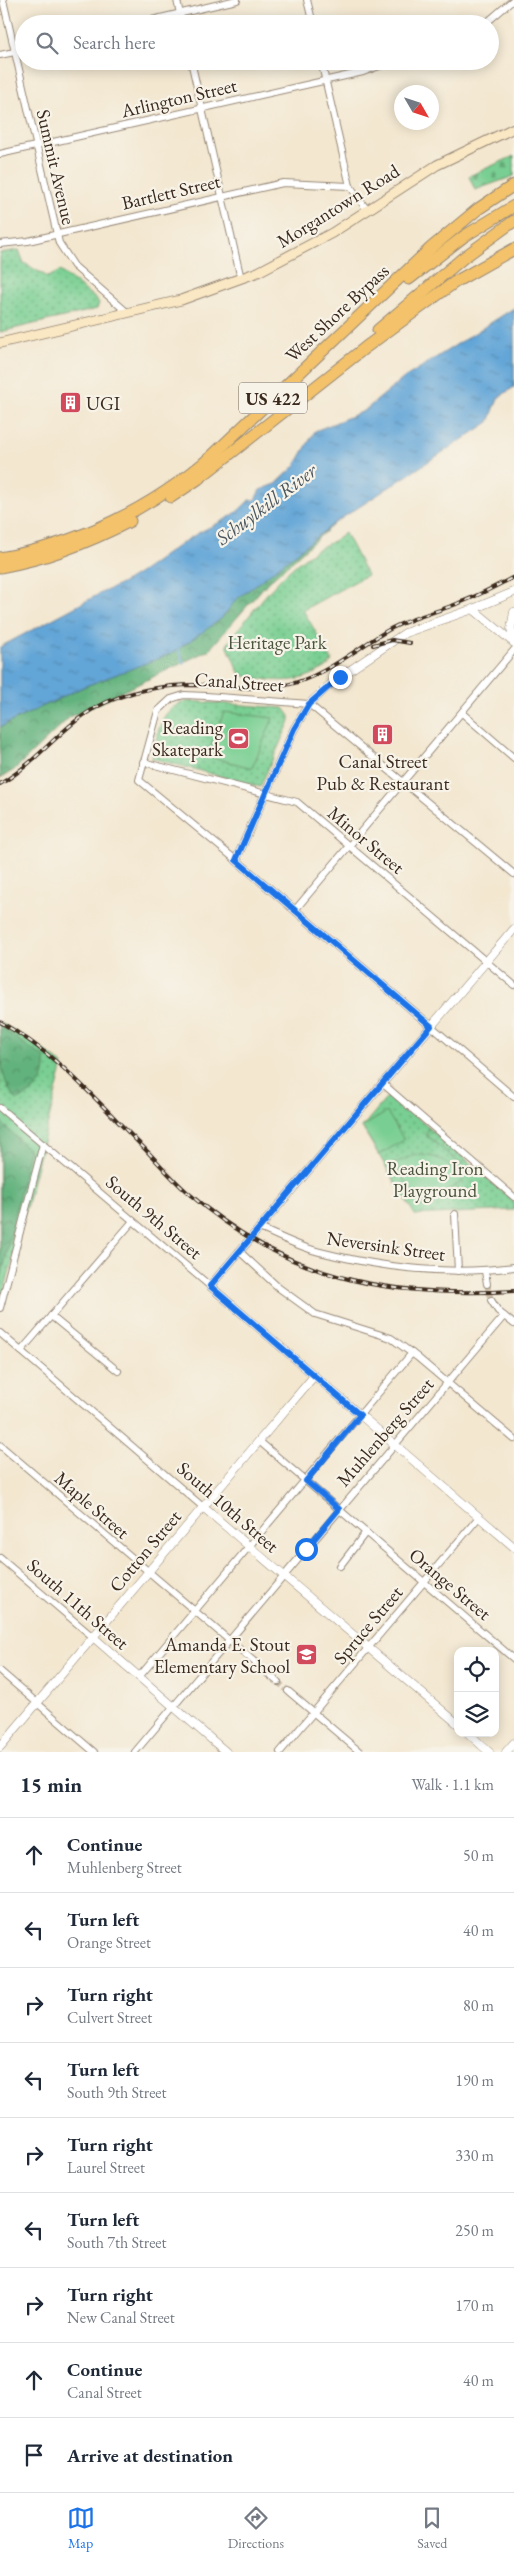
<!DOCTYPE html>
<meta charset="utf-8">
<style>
body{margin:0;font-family:"EB Garamond",serif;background:#f2f2f3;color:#1f2937}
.controls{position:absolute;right:15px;bottom:15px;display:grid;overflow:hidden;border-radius:10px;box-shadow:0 2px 12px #0003}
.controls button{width:45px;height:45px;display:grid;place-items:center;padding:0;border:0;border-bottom:1px solid #e0e1e3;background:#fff;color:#1f2937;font:25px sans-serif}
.compass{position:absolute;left:394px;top:85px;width:45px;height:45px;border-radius:50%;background:#fff;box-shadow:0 2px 12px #0003;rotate:129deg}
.stop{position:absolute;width:15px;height:15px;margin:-11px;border:4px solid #1a73e8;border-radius:50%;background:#fff}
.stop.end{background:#1a73e8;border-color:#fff;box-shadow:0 1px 5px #0008}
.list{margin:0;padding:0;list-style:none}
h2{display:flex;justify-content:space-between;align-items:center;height:65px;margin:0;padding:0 20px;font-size:21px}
h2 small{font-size:16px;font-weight:400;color:#747a83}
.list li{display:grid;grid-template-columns:32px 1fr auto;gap:15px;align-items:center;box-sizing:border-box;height:75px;padding:0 20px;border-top:1px solid #e0e1e3}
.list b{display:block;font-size:19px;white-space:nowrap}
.list p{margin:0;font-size:16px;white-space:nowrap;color:#747a83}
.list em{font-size:16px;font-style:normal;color:#747a83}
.icon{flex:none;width:28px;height:28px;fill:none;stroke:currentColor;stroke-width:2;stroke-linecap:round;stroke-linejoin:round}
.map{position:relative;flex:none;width:514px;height:1752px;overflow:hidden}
.search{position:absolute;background:#fff;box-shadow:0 2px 12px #0003;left:15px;right:15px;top:15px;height:55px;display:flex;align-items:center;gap:12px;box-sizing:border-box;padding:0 18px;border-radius:28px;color:#747a83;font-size:19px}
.sheet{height:740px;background:#fff}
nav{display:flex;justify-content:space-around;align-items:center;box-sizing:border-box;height:70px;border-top:1px solid #e0e1e3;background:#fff;font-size:14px;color:#747a83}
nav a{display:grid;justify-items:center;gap:2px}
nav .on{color:#1a73e8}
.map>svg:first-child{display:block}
.grass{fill:url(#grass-dots);stroke:#5a7c58}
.forest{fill:url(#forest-crowns);stroke:#4e6e4e}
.cemetery{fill:url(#cemetery-stones);stroke:#5a7c58}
.garden{fill:url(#garden-furrows);stroke:#5a7c58}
.pitch{fill:#79cf93;stroke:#5a7c58}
.water{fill:url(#water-ripples);stroke:#4e687a}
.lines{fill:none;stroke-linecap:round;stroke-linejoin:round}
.stream{stroke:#62a5d7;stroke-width:2}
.minor-tunnel{stroke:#cec1ac;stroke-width:6;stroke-dasharray:6 3;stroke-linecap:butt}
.minor-casing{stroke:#978877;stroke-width:8}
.tertiary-casing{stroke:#978877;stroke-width:9}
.secondary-casing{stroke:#978877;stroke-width:11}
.motorway-casing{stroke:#978877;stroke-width:13}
.minor{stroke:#fff;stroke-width:6}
.tertiary{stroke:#fff;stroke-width:8}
.secondary{stroke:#fae7c3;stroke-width:9}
.motorway{stroke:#f3c26a;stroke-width:11}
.rail-casing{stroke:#3b2a1e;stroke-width:4}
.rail{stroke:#f7f3e8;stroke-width:2;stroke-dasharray:5.5;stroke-linecap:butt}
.route{stroke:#1a73e8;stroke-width:6}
.labels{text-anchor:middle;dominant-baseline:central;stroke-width:4.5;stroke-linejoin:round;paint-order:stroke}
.shield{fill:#f7f3e8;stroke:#73665b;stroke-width:1}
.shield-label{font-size:18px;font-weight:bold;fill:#3b2a1e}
.street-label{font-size:19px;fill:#3b2a1e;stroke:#f7f3e8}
.poi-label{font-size:19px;fill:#3b2a1e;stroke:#f7f3e8;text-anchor:end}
.park-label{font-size:19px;fill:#4a533b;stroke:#f7f3e8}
.water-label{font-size:20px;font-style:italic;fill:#49555f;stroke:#f7f3e8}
</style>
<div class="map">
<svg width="514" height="1752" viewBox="0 0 514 1752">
<defs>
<pattern id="grass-dots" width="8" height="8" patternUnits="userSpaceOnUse" patternTransform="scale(1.25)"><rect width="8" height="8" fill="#79cf93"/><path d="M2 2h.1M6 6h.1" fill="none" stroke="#64a877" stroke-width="1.8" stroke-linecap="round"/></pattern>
<pattern id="forest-crowns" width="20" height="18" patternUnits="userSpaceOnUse" patternTransform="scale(1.25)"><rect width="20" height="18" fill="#62b27d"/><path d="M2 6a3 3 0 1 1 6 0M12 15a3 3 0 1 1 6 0" fill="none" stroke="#529166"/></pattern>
<pattern id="cemetery-stones" width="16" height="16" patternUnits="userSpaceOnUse" patternTransform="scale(1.25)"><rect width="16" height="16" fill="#79cf93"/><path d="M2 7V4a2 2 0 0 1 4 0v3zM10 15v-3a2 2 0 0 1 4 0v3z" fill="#64a877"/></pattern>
<pattern id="garden-furrows" width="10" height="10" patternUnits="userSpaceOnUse" patternTransform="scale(1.25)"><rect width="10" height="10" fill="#79cf93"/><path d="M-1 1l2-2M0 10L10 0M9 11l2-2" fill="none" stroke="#64a877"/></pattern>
<pattern id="water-ripples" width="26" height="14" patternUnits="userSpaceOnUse" patternTransform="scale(1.25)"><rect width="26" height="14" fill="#62a5d7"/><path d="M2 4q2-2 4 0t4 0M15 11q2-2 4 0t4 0" fill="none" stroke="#5287ae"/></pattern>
</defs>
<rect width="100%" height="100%" fill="#f7f3e8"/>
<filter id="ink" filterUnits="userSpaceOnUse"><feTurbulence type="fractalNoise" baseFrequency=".02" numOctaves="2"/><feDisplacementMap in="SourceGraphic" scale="10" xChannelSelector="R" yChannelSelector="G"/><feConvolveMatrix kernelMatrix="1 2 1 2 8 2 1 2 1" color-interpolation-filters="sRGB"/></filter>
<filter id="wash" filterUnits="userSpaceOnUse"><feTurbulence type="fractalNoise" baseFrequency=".0096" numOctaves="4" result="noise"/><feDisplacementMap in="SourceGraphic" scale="20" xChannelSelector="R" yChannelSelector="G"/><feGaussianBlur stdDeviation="1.12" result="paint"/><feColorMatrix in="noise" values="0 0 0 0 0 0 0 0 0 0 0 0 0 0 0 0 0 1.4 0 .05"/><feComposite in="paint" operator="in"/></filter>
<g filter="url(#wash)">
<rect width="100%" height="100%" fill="#f3e7d0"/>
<g class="grass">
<path d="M19 250 24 263 48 277 60 271 96 299 99 303 97 309 0 332V253Z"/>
<path d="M345 533 367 575 303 610 332 660C329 667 323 669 317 672 292 686 266 680 240 675L227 645C252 612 279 573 316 550 326 544 336 541 345 533Z"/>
<path d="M189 701 284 708 290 716V721L260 787 152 758C159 732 158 707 189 701Z"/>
<path d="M0 1022 37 1045 63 1065 0 1308Z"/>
<path d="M390 1094 514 1201V1210L415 1215 362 1127Z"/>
</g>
<g class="forest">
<path d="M336 522 268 582 209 650 70 717 14 770 0 778V727L83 687 125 670 221 619 235 600Z"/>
<path d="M0 1027 45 1058C46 1081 38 1091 17 1100 0 1083 0 1053 0 1027Z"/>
<path d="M0 1121 29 1150 0 1284Z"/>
</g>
<path class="cemetery" d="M514 156V176L475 190 469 176Z"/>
<path class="garden" d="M429 1128 479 1171 475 1176 425 1134Z"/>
<g class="pitch">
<path d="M224 712 273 718 252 768 207 756Z"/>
<path d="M387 1112 404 1140 379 1155 362 1127Z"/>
<path d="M415 1155C441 1155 447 1162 463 1181L421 1207 395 1163Z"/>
</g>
<path class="water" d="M514 308V387L498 398 489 422 336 522 236 600 221 619 173 653 83 687 0 727V647L103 592C137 580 164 553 195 535 217 522 232 520 249 500H255L260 490 276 484 295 466 315 431 364 411 404 378Z"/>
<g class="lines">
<path class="stream" d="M178 647 184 664"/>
</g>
</g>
<g filter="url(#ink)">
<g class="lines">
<g class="minor-tunnel">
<path d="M487 1284 491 1300"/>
<path d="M257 1664 268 1674"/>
<path d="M278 1682 288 1691"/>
</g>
<defs>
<g id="minor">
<path d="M3 0 59 243 74 266 128 313"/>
<path d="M177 0 182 24"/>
<path d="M307 0 313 24"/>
<path d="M135 24 237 0"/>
<path d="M485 24 513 0"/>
<path d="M0 55 24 50"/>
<path d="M191 61 241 279"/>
<path d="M321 61 350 186 367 210"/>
<path d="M0 154 363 72 393 61"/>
<path d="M0 244 28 241 283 183 350 186"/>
<path d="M462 713 514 758"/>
<path d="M143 762 297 802 514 985"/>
<path d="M236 860 139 780 158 711 171 699 184 695 206 696 309 704 514 874"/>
<path d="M295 910 514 650"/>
<path d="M431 1026 514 1097"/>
<path d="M382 1083 514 1197"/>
<path d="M0 1108 210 1286"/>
<path d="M455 1214 458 1271"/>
<path d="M259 1228C279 1236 299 1247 320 1252 383 1268 449 1276 514 1267"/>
<path d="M239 1251 279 1288 315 1314 391 1338 417 1357 514 1439"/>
<path d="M485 1271 487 1284"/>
<path d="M491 1300 498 1311 514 1324"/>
<path d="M0 1308 43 1144"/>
<path d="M51 1316 118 1371"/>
<path d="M0 1333 203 1507"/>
<path d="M21 1351 133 1221"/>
<path d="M259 1441 514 1659"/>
<path d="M0 1445 257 1664"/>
<path d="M0 1558 93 1637"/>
<path d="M340 1566 366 1532"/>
<path d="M0 1671 94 1752"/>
<path d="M268 1674 278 1682"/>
<path d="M139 1677 412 1353"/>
<path d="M288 1691 360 1752"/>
<path d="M135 1752 504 1316"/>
<path d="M280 1752 479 1517"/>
</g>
<g id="tertiary">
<path d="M473 609 514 643"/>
<path d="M514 612 511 629 514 638"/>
<path d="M514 929 210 1286 514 1547"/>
<path d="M431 1026 236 860 294 729 309 704 334 681 405 633 473 609 514 592"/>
<path d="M203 1507 458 1724"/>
<path d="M93 1637 226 1752"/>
<path d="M468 1733 489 1752"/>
<path d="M0 1747 314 1376"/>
<path d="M506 1752 514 1743"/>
</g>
<path id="secondary" d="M0 343 181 300 258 272 332 233 437 165 514 128"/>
<g id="motorway">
<path d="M409 279 463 237 514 206"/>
<path d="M378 330 463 258 514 221"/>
<path d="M171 497 198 479 366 347 455 282 514 249"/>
<path d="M0 558C79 544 153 508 213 455L431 248 478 209 514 185"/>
<path d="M0 567C46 559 88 543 130 521"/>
</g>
</defs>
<use href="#minor" class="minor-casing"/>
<use href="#tertiary" class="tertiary-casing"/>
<use href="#secondary" class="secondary-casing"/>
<use href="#motorway" class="motorway-casing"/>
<use href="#minor" class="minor"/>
<use href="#tertiary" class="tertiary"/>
<use href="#secondary" class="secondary"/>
<use href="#motorway" class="motorway"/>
<defs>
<g id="rail">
<path d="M373 645 392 640 410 643"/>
<path d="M0 784C40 761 65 720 107 702 134 690 167 685 196 685 226 686 256 691 286 685 326 677 357 647 392 628 414 617 437 612 459 603 478 596 496 586 514 577"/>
<path d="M0 1022C56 1053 97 1101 142 1146 157 1161 171 1178 187 1192 287 1279 385 1298 514 1291"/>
</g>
</defs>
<use href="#rail" class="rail-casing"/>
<use href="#rail" class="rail"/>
</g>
</g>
<g class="lines" filter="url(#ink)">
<path class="route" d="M306 1549 339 1509 306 1481 360 1415 210 1286 431 1026 236 860 294 729 309 704 340 677"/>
</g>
<defs>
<symbol id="building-square" viewBox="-11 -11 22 22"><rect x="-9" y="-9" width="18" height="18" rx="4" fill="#d1495b" stroke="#f7f3e8"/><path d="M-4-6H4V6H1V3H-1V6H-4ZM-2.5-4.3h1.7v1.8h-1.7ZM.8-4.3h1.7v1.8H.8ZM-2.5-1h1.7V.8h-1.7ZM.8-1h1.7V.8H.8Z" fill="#fff"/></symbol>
<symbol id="stadium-square" viewBox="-11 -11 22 22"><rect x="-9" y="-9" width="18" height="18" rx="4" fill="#d1495b" stroke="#f7f3e8"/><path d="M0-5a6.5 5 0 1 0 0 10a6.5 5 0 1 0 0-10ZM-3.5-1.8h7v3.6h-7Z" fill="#fff"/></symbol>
<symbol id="school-square" viewBox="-11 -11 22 22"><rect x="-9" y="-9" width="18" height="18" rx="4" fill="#d1495b" stroke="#f7f3e8"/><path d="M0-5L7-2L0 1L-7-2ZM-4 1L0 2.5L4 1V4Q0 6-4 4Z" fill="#fff"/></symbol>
</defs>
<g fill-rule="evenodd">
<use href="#building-square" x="58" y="390" width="25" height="25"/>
<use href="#building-square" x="370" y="722" width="25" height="25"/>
<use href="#stadium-square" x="226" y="726" width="25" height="25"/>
<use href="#school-square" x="294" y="1642" width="25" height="25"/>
</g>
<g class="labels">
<rect class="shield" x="239" y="382.5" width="68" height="31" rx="4"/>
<g class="shield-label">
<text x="273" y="398">US 422</text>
</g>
<g class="street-label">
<text transform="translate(179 98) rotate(-13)">Arlington Street</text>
<text transform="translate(56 167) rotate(77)">Summit Avenue</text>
<text transform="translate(171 192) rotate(-13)">Bartlett Street</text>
<text transform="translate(338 206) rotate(-32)">Morgantown Road</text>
<text transform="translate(337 313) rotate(-43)">West Shore Bypass</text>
<text transform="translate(239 682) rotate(4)">Canal Street</text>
<text transform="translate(366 840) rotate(40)">Minor Street</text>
<text transform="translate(154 1217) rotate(40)">South 9th Street</text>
<text transform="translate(386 1246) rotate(8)">Neversink Street</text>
<text transform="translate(385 1432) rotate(-49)">Muhlenberg Street</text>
<text transform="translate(92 1505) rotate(41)">Maple Street</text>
<text transform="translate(228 1507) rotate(41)">South 10th Street</text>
<text transform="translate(145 1551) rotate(-50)">Cotton Street</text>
<text transform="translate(450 1584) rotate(40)">Orange Street</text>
<text transform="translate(78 1604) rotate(41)">South 11th Street</text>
<text transform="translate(368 1625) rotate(-50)">Spruce Street</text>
</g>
<g class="poi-label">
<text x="86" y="403" text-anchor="start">UGI</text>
<text x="223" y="727">Reading<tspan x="223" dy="22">Skatepark</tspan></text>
<text x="383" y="761" text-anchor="middle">Canal Street<tspan x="383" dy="22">Pub &amp; Restaurant</tspan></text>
<text x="290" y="1644">Amanda E. Stout<tspan x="290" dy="22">Elementary School</tspan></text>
</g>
<g class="park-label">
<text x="277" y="642">Heritage Park</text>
<text x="435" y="1168">Reading Iron<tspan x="435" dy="22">Playground</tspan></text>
</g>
<g class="water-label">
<text transform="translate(266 504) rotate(-37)">Schuylkill River</text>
</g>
</g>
</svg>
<div class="controls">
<button><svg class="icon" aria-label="locate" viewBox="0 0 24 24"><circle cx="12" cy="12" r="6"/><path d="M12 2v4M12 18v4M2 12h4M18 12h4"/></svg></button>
<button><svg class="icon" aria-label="layers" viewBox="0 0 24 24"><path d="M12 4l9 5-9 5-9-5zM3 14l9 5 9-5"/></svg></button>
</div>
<svg class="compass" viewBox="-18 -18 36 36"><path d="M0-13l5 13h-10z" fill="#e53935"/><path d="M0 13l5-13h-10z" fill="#747a83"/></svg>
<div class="stop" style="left:306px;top:1549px"></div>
<div class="stop end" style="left:340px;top:677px"></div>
<div class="search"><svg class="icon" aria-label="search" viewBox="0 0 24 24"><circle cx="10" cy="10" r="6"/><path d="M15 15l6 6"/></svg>Search here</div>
</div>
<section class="sheet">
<h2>15 min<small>Walk · 1.1 km</small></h2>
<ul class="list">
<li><svg class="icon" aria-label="ahead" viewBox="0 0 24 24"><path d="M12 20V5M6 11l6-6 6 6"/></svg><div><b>Continue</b><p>Muhlenberg Street</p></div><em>50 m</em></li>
<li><svg class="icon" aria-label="left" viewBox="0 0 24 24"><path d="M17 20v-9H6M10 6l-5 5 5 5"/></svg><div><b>Turn left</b><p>Orange Street</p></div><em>40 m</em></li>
<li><svg class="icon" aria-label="right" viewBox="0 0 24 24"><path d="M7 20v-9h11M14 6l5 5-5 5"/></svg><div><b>Turn right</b><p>Culvert Street</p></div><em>80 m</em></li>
<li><svg class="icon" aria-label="left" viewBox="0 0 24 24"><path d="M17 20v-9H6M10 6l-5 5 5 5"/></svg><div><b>Turn left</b><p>South 9th Street</p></div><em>190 m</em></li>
<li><svg class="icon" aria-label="right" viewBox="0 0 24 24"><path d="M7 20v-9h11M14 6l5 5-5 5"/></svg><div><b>Turn right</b><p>Laurel Street</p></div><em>330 m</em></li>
<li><svg class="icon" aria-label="left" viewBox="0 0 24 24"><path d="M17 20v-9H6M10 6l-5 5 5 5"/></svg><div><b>Turn left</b><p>South 7th Street</p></div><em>250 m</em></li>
<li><svg class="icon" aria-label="right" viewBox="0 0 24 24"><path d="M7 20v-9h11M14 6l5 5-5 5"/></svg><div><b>Turn right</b><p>New Canal Street</p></div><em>170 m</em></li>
<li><svg class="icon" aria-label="ahead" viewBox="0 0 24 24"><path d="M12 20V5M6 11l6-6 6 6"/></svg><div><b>Continue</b><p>Canal Street</p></div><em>40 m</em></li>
<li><svg class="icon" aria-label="arrive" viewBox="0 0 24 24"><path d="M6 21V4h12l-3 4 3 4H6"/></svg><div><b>Arrive at destination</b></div></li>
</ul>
</section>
<nav>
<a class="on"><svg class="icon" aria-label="map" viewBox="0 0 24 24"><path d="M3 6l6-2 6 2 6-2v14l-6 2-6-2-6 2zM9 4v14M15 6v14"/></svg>Map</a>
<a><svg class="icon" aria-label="directions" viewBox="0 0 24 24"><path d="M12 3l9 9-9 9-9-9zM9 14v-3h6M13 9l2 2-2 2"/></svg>Directions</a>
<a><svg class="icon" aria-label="saved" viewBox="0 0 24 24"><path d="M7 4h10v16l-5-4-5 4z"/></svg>Saved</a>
</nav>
